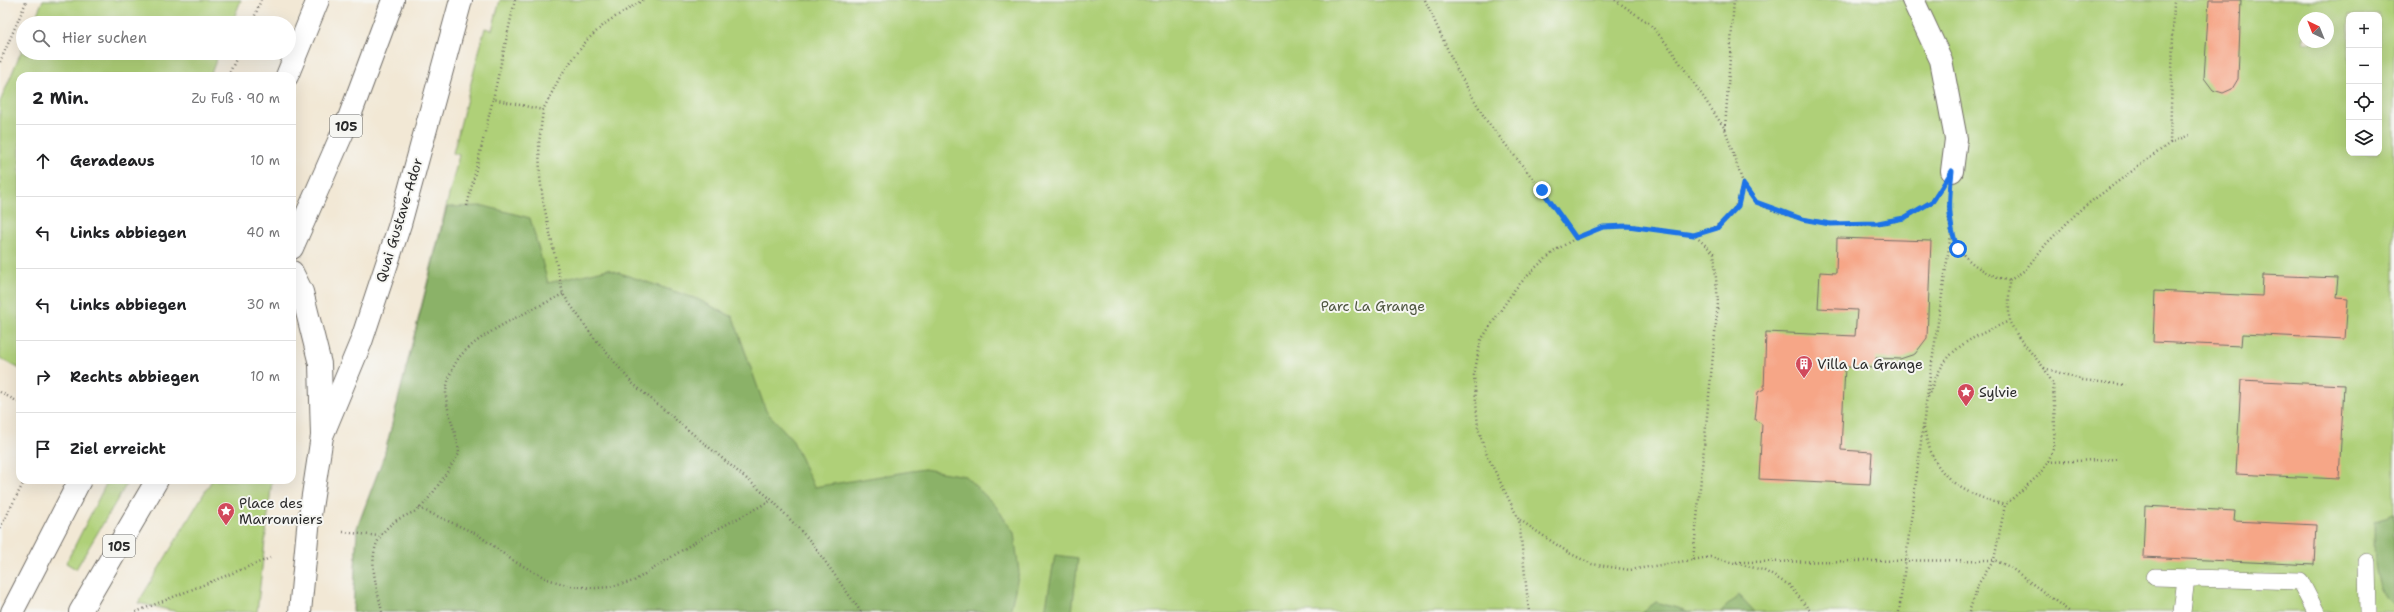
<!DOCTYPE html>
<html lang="de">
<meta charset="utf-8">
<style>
body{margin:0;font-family:"Shantell Sans",sans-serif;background:#f6f6f6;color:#202124}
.controls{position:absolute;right:12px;top:12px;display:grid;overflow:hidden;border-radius:8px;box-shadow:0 4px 16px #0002}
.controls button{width:36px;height:36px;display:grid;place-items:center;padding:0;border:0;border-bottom:1px solid #e0e0e0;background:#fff;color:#202124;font:20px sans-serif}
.compass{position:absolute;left:2298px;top:12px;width:36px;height:36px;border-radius:50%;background:#fff;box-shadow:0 4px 16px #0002;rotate:317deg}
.stop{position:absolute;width:12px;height:12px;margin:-9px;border:3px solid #1a73e8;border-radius:50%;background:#fff}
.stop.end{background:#1a73e8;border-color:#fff;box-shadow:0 1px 4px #0008}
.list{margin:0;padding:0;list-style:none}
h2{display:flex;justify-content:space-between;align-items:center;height:52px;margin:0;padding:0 16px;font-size:17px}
h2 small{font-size:13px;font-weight:400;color:#757577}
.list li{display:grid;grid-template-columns:26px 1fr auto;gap:12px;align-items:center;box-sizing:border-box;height:72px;padding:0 16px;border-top:1px solid #e0e0e0}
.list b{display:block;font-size:15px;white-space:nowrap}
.list em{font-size:13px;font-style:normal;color:#757577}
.icon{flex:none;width:22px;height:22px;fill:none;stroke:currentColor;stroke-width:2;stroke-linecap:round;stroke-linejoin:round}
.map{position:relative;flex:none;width:2394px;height:612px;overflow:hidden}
.search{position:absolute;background:#fff;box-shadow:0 4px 16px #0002;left:16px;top:16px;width:280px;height:44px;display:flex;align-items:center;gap:10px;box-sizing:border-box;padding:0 14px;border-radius:22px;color:#757577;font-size:15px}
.panel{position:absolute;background:#fff;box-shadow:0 4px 16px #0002;left:16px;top:72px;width:280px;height:412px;border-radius:12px}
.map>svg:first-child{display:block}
.green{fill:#afd078;stroke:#6d7e52;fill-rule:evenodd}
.forest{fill:#8bb268;stroke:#5b6e4a}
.building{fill:#f6a687}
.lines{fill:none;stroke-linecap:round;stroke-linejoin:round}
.service-casing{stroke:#716d66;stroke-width:18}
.pedestrian-casing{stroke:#716d66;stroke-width:24}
.minor-casing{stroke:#716d66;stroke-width:24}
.tertiary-casing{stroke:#716d66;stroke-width:24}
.primary-casing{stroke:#716d66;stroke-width:24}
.path{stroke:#716d66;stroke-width:2.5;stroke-dasharray:1 3;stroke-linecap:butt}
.service{stroke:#fff;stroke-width:17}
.pedestrian{stroke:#fff;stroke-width:22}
.minor{stroke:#fff;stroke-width:22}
.tertiary{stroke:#fff;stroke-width:22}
.primary{stroke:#fff;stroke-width:22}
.route{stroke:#1a73e8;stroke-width:5}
.labels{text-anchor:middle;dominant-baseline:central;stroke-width:4;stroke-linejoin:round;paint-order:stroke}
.shield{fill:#f6f6f2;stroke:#686867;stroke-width:1}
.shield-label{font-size:13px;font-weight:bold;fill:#2b2b2b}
.street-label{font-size:14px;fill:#2b2b2b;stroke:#f6f6f2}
.park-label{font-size:14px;fill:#4c543e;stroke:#f6f6f2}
.poi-label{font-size:14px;fill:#2b2b2b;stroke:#f6f6f2;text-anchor:start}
</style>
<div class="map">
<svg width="2394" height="612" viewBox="0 0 2394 612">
<rect width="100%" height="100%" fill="#f6f6f2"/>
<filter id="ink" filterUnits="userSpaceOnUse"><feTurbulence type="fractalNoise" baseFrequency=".025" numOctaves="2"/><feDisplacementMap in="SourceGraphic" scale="8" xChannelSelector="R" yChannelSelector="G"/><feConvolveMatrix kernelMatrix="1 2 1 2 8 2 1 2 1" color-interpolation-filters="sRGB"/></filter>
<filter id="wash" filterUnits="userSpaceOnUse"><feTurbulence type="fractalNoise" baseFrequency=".012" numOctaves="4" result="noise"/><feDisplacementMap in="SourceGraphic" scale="16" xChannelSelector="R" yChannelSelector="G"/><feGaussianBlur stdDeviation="0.9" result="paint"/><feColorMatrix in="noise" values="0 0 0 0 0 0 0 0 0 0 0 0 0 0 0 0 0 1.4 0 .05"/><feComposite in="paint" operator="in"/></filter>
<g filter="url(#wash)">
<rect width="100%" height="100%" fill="#f2e8d5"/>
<g class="green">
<path d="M43 0H241L232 23H33Z"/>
<path d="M500 0H2394V612H353L357 528 384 456 459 155 453 153 485 28 492 30ZM2349 15H2379V153H2349ZM2304 18H2328V42H2304Z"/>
<path d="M23 47V53H219L210 76H20V369L0 358V102Z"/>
<path d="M108 480H129L76 569 66 563Z"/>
<path d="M212 480H272L257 612H178L138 603Z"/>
</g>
<g class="forest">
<path d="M484 206 530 218 548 283 608 269 697 299 733 317 766 411 792 439 814 487 924 469 965 476 995 505 1014 533 1019 572 1010 612H353L357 528 384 456 447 207Z"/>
<path d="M2394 514V605C2370 586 2375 548 2374 521Z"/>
<path d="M1055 555 1078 558 1072 612H1045Z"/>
<path d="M1739 595 1755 612H1720Z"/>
<path d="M1656 602 1691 612H1642Z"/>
</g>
<g id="blocks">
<g class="building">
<path d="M2209 0H2241L2238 79 2232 89 2223 93 2213 90 2204 78Z"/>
<path d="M1837 238 1931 241 1927 338 1915 354 1900 359 1876 358V368L1845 367 1841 450 1872 452 1870 484 1759 479 1762 424 1755 420 1758 392 1764 389 1766 332 1855 336 1857 310 1818 308 1820 272 1836 273Z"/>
<path d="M2263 275 2338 278 2336 298 2348 299 2345 339 2242 334 2241 346 2153 342 2155 291 2262 296Z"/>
<path d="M2241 380 2344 385 2339 479 2236 474Z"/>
<path d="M2145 506 2235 511 2234 521 2316 525 2314 565 2143 557Z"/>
</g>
</g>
</g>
<g filter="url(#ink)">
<use href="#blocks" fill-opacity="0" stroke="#716d66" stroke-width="1"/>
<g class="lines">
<defs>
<g id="service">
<path d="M2367 562 2368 612"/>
<path d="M2155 577 2300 581 2316 612"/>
<path d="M2182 612 2186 578"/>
</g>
<path id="pedestrian" d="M1913 0 1941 60 1956 139 1952 171"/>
<path id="minor" d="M322 436 361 342 400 224 461 0"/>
<path id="tertiary" d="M292 272 302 292 320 364 322 436 308 528 300 612"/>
<g id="primary">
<path d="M287 76 318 0"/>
<path d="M292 248 349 118 393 0"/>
<path d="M12 612 80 480"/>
<path d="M80 612 157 480"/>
</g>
</defs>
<use href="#service" class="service-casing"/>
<use href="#pedestrian" class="pedestrian-casing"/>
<use href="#minor" class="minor-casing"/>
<use href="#tertiary" class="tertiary-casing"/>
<use href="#primary" class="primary-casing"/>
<g class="path">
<path d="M515 0 493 99 543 110"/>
<path d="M643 0 607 22 587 40 561 75 543 110 539 143 540 177 543 201 563 294 591 334 632 383 772 500 812 543 861 612"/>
<path d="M1425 0 1457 70 1486 120 1542 190 1576 238 1556 250 1535 268 1515 289 1481 340 1474 375 1478 428 1486 453 1519 520 1529 612"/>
<path d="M1615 0 1650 24 1670 48 1725 129 1743 183"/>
<path d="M252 23 261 0"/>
<path d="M0 62 27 0"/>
<path d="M228 76 239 53"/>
<path d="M1725 129 1734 0"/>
<path d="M2170 143 2192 134"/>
<path d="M1949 202C1945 246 1969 269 2009 281"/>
<path d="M467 206 493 99"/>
<path d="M1576 238 1603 227 1628 225 1694 235"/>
<path d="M2044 368 2083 380 2126 385"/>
<path d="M0 392 20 403"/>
<path d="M1928 397C1945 348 1963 342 2009 321"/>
<path d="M1924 428C1934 478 1959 492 2005 505"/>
<path d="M2048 462 2120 459"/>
<path d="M419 508 477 534 512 560 547 579 570 586 595 588 610 587 634 581 701 538 772 500"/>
<path d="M1520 520 1569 553 1592 564 1630 570 1710 557 1763 570 1789 585 1811 612"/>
<path d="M0 528 25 480"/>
<path d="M343 532 379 536"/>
<path d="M1693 560 1718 303 1714 253 1694 235C1726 225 1735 216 1743 183 1747 189 1752 200 1758 203 1793 223 1866 232 1904 218 1914 214 1924 206 1933 201L1936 197"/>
<path d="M1736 562 1994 560 2005 505 2039 475 2048 462 2053 449 2055 426 2053 384 2044 368 2019 338 2009 321V281L2025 270 2047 243 2081 209 2170 143 2174 0"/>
<path d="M136 612 270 558"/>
<path d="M382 612C375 578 362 546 394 522 402 516 412 514 419 509 430 500 450 467 459 454 458 434 445 410 446 392 447 380 454 363 461 355 486 329 531 311 563 294"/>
<path d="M1899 612 1926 403 1951 234"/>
<path d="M1969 612 1979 583 1994 560 2010 567 2070 612"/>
</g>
<use href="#service" class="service"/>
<use href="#pedestrian" class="pedestrian"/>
<use href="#minor" class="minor"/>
<use href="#tertiary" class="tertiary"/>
<use href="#primary" class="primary"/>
</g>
</g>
<g class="lines" filter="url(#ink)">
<path class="route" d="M1542 190 1576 238 1603 227 1628 226 1694 235 1717 228 1738 206 1743 184 1756 202 1802 219 1830 224 1878 223 1904 218 1933 201 1952 171C1949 198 1947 223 1958 249"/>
</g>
<defs>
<symbol id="building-pin" viewBox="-11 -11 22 30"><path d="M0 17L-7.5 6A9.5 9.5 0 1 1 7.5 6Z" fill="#d1495b" stroke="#f6f6f2"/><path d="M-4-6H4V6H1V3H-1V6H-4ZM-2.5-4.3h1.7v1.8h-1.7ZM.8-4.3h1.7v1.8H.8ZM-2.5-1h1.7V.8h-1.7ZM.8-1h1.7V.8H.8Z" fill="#fff"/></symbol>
<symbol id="sight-pin" viewBox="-11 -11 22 30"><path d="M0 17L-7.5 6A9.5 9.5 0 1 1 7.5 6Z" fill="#d1495b" stroke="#f6f6f2"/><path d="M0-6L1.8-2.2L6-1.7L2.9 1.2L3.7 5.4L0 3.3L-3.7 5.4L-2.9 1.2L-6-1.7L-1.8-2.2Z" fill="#fff"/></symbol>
</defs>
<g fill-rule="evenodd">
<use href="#building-pin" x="1794" y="354" width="20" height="27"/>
<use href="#sight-pin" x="1956" y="382" width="20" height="27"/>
<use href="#sight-pin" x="216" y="501" width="20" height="27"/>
</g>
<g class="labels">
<g class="shield">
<rect x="330" y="115" width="32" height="22" rx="3"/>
<rect x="103" y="535" width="32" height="22" rx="3"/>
</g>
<g class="shield-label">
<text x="346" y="126">105</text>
<text x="119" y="546">105</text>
</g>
<g class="street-label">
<text transform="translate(399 220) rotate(-73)">Quai Gustave-Ador</text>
</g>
<g class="park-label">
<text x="1373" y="306">Parc La Grange</text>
</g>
<g class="poi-label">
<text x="1817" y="364">Villa La Grange</text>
<text x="1979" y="392">Sylvie</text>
<text x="239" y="503">Place des<tspan x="239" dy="16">Marronniers</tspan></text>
</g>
</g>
</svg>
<div class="controls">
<button>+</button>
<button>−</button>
<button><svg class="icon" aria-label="locate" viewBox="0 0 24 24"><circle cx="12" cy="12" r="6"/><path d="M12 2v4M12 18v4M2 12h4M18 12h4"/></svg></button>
<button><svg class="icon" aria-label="layers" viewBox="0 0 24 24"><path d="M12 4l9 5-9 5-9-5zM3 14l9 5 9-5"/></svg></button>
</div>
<svg class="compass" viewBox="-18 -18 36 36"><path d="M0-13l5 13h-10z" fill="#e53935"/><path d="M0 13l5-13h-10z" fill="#757577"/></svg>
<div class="stop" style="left:1958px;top:249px"></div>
<div class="stop end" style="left:1542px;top:190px"></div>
<div class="search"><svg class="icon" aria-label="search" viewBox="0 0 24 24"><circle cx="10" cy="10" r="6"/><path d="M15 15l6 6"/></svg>Hier suchen</div>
<section class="panel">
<h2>2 Min.<small>Zu Fuß · 90 m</small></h2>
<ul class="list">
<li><svg class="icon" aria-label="ahead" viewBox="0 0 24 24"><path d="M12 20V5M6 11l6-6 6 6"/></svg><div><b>Geradeaus</b></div><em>10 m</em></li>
<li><svg class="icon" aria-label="left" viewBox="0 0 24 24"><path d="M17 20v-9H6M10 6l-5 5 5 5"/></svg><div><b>Links abbiegen</b></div><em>40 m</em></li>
<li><svg class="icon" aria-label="left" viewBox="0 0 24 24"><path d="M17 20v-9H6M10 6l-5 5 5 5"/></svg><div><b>Links abbiegen</b></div><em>30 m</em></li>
<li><svg class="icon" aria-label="right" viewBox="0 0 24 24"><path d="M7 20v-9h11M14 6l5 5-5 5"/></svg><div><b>Rechts abbiegen</b></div><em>10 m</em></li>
<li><svg class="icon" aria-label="arrive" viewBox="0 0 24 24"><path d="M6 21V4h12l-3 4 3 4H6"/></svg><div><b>Ziel erreicht</b></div></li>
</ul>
</section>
</div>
